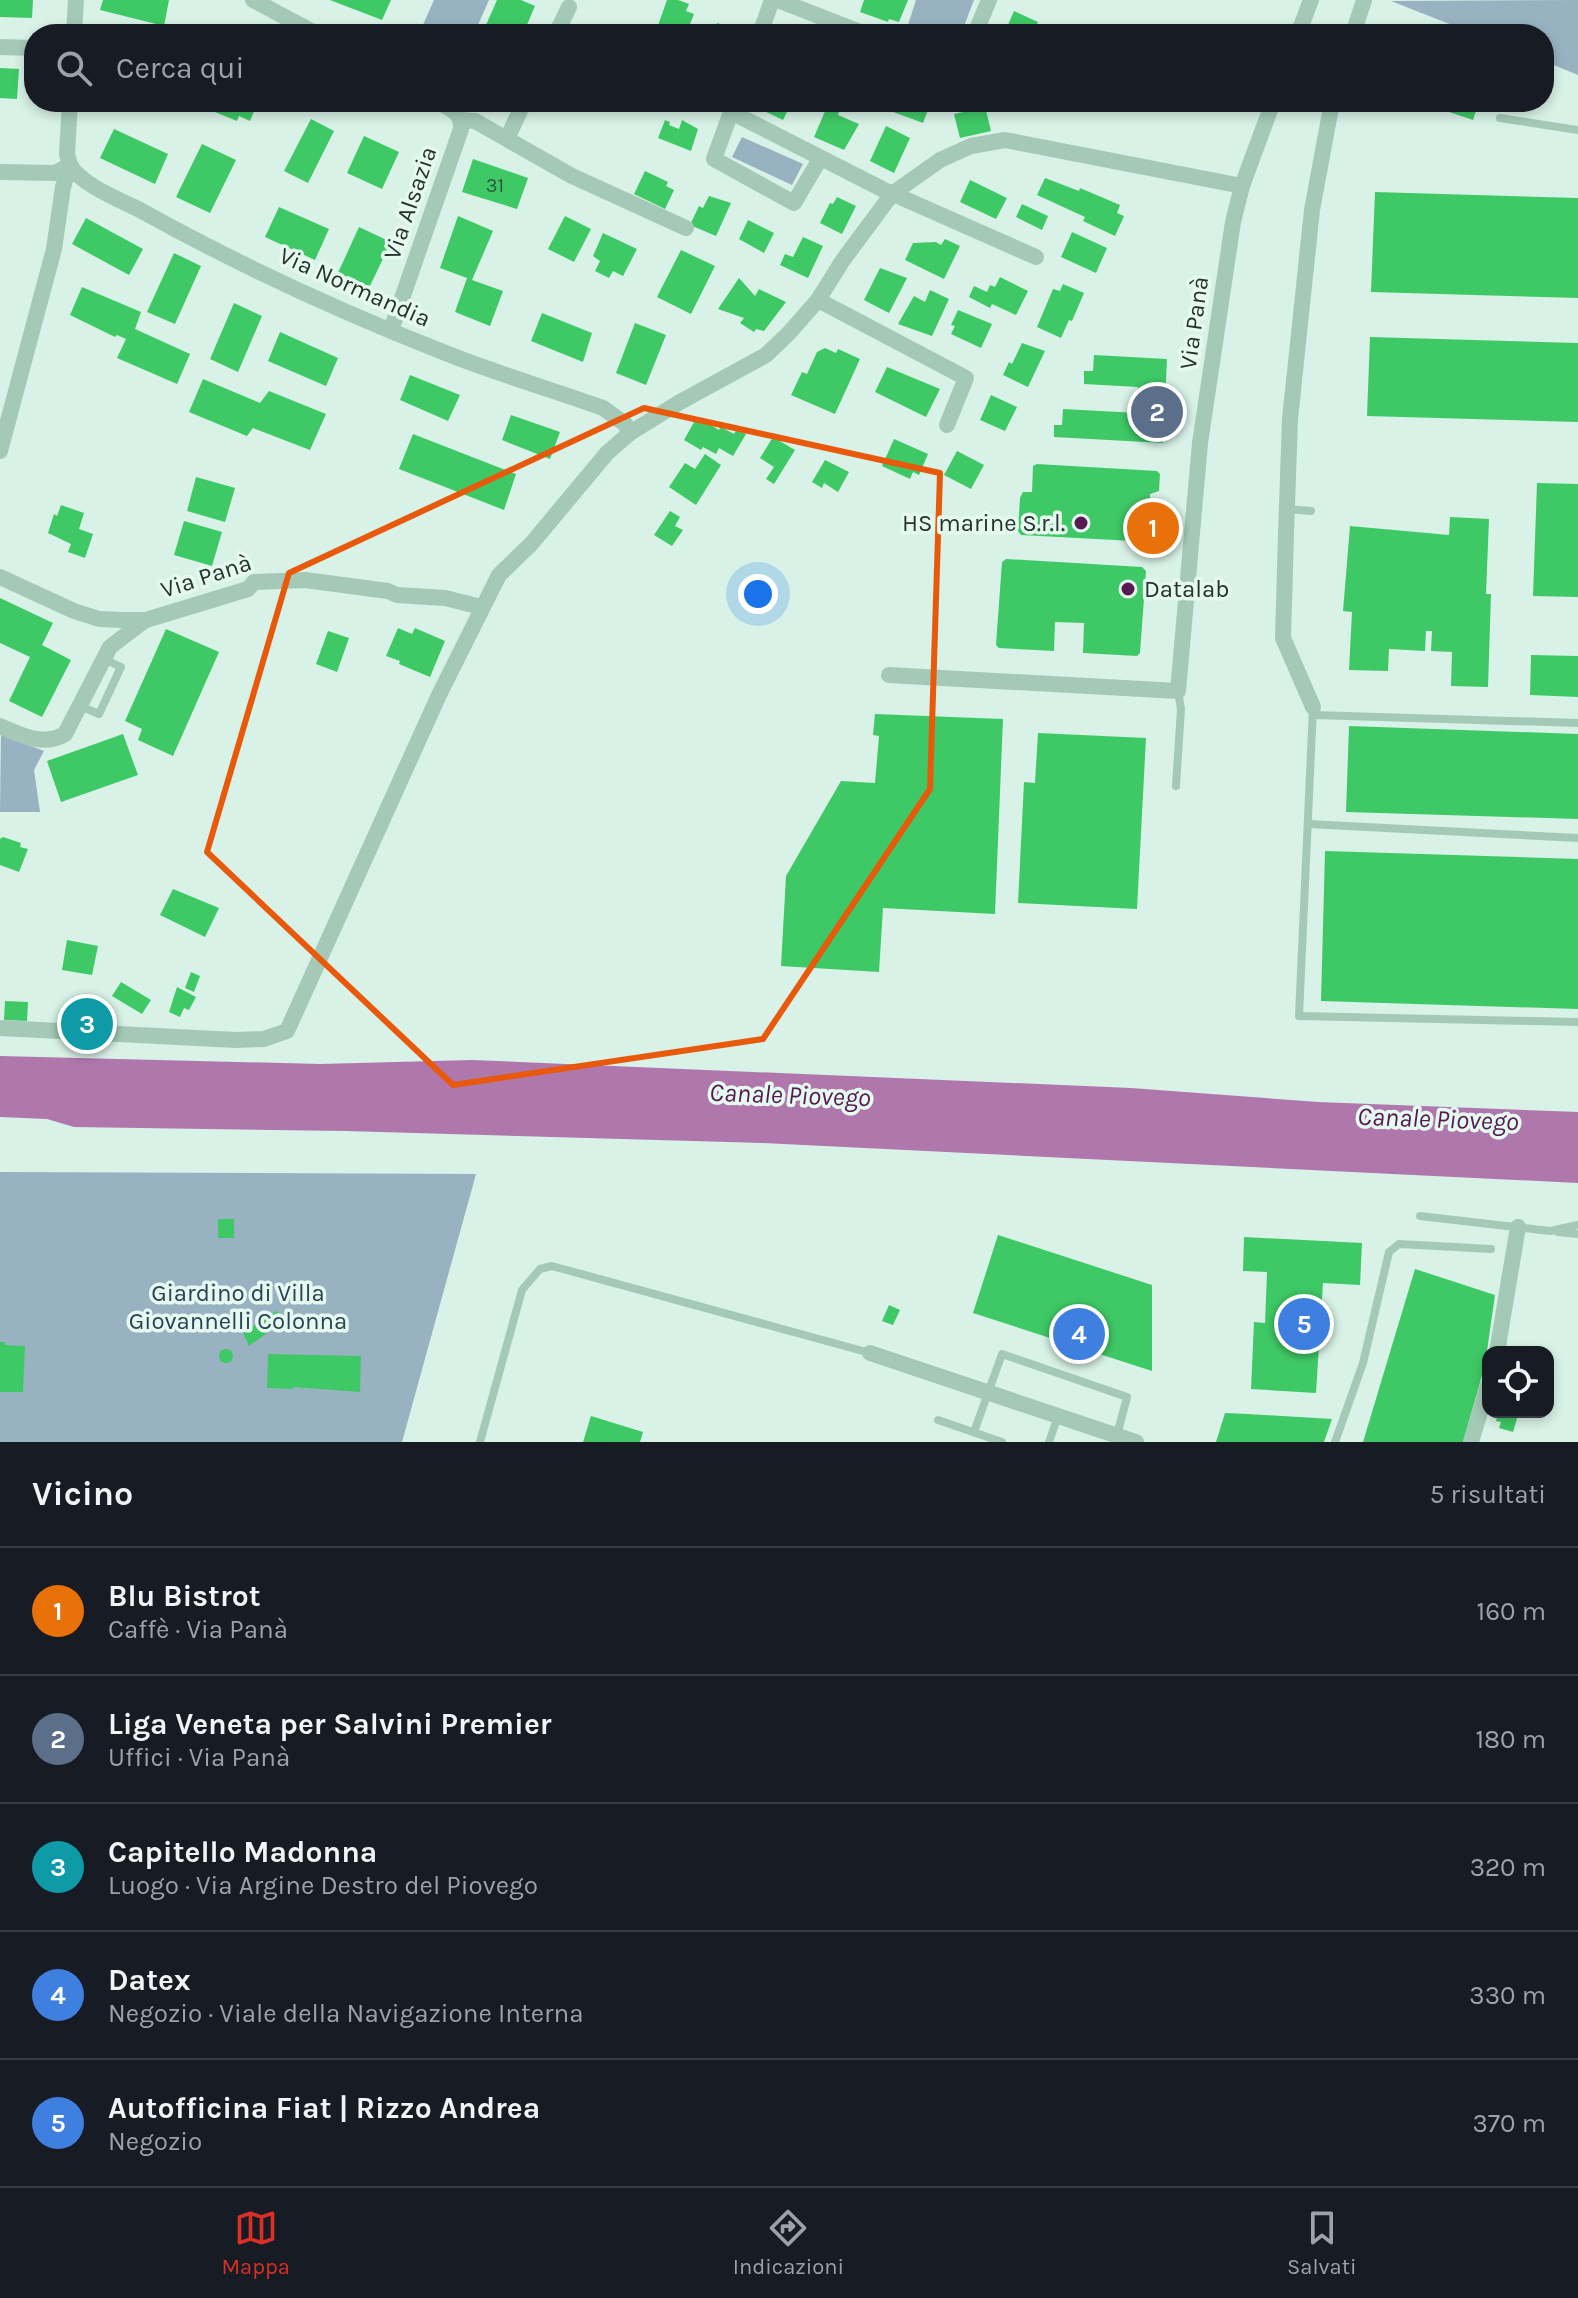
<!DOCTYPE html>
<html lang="it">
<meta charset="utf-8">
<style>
body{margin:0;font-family:Karla,sans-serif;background:#20242c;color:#f1f3f6}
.controls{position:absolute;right:24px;bottom:24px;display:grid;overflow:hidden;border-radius:16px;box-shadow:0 4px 12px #0003}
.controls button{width:72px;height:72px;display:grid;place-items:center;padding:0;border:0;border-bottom:2px solid #363941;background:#171b24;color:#f1f3f6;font:40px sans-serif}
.you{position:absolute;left:758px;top:594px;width:28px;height:28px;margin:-20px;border:6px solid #fff;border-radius:50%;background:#1a73e8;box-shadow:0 0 0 12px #1a73e833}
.badge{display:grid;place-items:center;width:52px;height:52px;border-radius:50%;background:#d93025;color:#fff;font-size:26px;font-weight:700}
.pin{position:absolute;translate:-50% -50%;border:4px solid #fff;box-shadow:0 2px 8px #0006}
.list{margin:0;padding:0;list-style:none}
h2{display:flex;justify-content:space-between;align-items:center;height:104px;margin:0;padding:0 32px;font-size:34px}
h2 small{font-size:26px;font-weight:400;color:#9ea1a6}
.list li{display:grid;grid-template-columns:52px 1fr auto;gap:24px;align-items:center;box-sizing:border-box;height:128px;padding:0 32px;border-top:2px solid #363941}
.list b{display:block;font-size:30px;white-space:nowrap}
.list p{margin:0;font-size:26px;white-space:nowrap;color:#9ea1a6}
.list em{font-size:26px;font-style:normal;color:#9ea1a6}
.icon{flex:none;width:44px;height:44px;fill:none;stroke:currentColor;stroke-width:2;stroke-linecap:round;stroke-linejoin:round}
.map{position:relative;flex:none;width:1578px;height:1442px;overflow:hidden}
.search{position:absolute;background:#171b24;box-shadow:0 4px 12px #0003;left:24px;right:24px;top:24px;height:88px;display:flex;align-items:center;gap:20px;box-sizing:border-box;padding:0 28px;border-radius:32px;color:#9ea1a6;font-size:30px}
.sheet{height:744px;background:#171b24}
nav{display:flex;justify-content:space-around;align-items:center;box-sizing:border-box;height:112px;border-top:2px solid #363941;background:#171b24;font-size:22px;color:#9ea1a6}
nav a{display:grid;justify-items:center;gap:4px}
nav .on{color:#d93025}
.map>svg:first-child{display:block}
.green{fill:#98b2c1}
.water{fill:#af77ab}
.building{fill:#3fc966}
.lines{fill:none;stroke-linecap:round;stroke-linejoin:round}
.service{stroke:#a4cab7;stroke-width:8}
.minor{stroke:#a4cab7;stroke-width:16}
.marked{fill:none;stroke:#e8590c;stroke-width:6;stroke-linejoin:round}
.poi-dot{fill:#571b51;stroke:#e5f9f1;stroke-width:3}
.labels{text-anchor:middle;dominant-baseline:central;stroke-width:7;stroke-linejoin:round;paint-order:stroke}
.number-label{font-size:20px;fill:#2c5a3a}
.street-label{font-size:24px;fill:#26352b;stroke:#e5f9f1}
.poi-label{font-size:24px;fill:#26352b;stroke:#e5f9f1;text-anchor:end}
.park-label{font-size:24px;fill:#294354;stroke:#e5f9f1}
.water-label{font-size:26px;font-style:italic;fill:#571b51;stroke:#e5f9f1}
</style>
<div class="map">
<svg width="1578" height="1442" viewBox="0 0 1578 1442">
<rect width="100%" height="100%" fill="#d8f2e7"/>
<g class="green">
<path d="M434 0H489L474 34H419Z"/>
<path d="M916 0H974L961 34H905Z"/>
<path d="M1578 0V75L1544 61V34H1475L1391 1Z"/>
<path d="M742 137 803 164 792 185 732 157Z"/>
<path d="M1 735 44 751 34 770 40 812H0Z"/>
<path d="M0 1172 476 1174 402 1442H0Z"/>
</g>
<path class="water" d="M0 1056 320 1064 472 1060 1131 1088 1318 1102 1578 1112V1183L763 1143 346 1131 74 1127 47 1119 0 1117Z"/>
<g class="building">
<path d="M0 0H33L32 18 0 17Z"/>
<path d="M103 0H169L164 26 100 10Z"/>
<path d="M330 0H391L382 20Z"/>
<path d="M497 0H521L535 6 523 34H506L486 25Z"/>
<path d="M667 0H678L689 4 686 11 694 14 686 34H655Z"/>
<path d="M864 0H908L899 22 889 19 888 22 860 12Z"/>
<path d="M1014 11 1038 22 1033 34H1004Z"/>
<path d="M717 23 738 30 737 34H713Z"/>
<path d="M0 68 19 69 17 99 0 98Z"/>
<path d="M208 102H258L250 121 239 116 237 121 205 108Z"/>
<path d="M762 102H792L783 120 758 108Z"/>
<path d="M829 102 841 107 838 115 859 124 844 150 814 137Z"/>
<path d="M891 102H931L923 123 888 110Z"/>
<path d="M984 102 991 131 960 138 954 114 972 110 971 105Z"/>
<path d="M1398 102H1479L1473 120 1425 104 1423 111Z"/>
<path d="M311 119 334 131 308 183 284 171Z"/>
<path d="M665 120 670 122 669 125 679 129 682 120 698 129 691 151 658 138Z"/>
<path d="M886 126 910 138 894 173 870 161Z"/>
<path d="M114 129 168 154 155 184 100 158Z"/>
<path d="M364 136 399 152 382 189 347 173Z"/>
<path d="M202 144 236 160 210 213 176 197Z"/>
<path d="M473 159 528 178 517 209 462 192Z"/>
<path d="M645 171 668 182 666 186 674 190 665 209 634 194Z"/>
<path d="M1045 178 1079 191 1080 188 1120 205 1117 213 1124 216 1115 236 1083 221 1085 217 1037 195Z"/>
<path d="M970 180 1007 198 996 219 960 202Z"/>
<path d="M1375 192 1578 198V298L1371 292Z"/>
<path d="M709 196 731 203 716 236 690 225 699 206 703 208Z"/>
<path d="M837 197 856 206 842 234 820 223 830 203 833 204Z"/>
<path d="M1022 204 1048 216 1042 230 1016 217Z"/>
<path d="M279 207 329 229 315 260 265 237Z"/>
<path d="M458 216 493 231 472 280 503 291 490 326 455 312 467 278 440 268Z"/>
<path d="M565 216 591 229 574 262 548 249Z"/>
<path d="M86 218 143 249 129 275 72 244Z"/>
<path d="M748 220 774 233 764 253 739 239Z"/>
<path d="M359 227 391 242 368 290 337 275Z"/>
<path d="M1072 232 1107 248 1096 273 1061 257Z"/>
<path d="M603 233 637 249 623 276 613 271 609 278 595 271 600 261 593 256Z"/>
<path d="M803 237 823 246 808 278 780 265 785 254 793 257Z"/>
<path d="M945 239 960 246 944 279 905 260 913 243 936 242 941 245Z"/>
<path d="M681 250 715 266 691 314 657 297Z"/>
<path d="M174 253 201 266 175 324 147 312Z"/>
<path d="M880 268 907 278 889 313 864 300Z"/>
<path d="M1000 277 1028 291 1016 315 992 304 990 308 969 297 974 286 987 292 990 285 995 287Z"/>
<path d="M739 278 755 296 759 289 786 302 764 331 756 329 754 332 740 323 744 318 718 309Z"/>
<path d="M1063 284 1084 293 1072 321 1069 320 1061 338 1037 327 1053 289 1060 291Z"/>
<path d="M82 287 141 312 135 329 190 354 177 384 117 358 126 339 117 335 115 337 70 315Z"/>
<path d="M930 290 949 299 932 336 898 324 914 296 925 302Z"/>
<path d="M234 303 262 316 238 372 210 359Z"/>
<path d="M958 310 992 324 981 348 951 334 955 326 951 325Z"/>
<path d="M542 313 592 333 583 362 531 341Z"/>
<path d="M635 323 666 335 646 385 616 373Z"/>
<path d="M280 332 338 358 326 386 268 361Z"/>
<path d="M1370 337 1578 343V422L1367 416Z"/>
<path d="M1022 343 1045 351 1028 387 1003 375 1009 362 1012 364Z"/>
<path d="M825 348 836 353 838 349 860 359 835 414 791 395 802 372 807 374 817 352Z"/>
<path d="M1094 355 1167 359 1163 443 1054 437V425H1062L1063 409 1137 413 1138 387 1084 384V371H1093Z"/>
<path d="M887 367 940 389 926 417 875 392Z"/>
<path d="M410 375 460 395 448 421 400 400Z"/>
<path d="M203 379 260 403 269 391 326 414 310 450 253 428 247 436 189 412Z"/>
<path d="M991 395 1017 407 1005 431 980 420Z"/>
<path d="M511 415 560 432 550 459 502 440Z"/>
<path d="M697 417 719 430 721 427 734 434 737 429 746 434 733 456 719 448 716 454 703 447 701 450 684 440Z"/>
<path d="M413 434 516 474 504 510 399 469Z"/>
<path d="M773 437 795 450 774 484 766 479 774 467 760 458Z"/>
<path d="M894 439 928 454 919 475 913 472 910 479 882 466Z"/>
<path d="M957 451 984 465 971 489 944 475Z"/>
<path d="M705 454 721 465 696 505 669 487 685 463 695 469Z"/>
<path d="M825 460 849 472 838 492 824 483 822 488 812 482Z"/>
<path d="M1037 464 1157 471 1160 474 1159 491 1150 494V498L1157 501 1158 508 1150 513V518L1157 522 1156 539 1152 542 1021 535 1018 531 1020 498 1023 492H1032L1033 466Z"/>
<path d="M196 477 235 488 225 522 187 511Z"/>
<path d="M1537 483 1578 484V597L1533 596Z"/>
<path d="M61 505 84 513 79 529 93 534 85 558 68 552 71 544 48 533 54 514 57 516Z"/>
<path d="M670 511 680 517 675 526 683 530 672 546 654 535Z"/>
<path d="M1450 517 1489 519 1486 594H1491L1488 687 1451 686 1452 652 1431 651 1432 631H1426L1425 651 1389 649 1388 671 1349 670 1352 612 1343 611 1350 526 1449 535Z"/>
<path d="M184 521 222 532 212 566 174 555Z"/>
<path d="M1006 559 1142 567 1146 571 1140 653 1137 656 1083 653 1084 623 1055 622 1054 651 999 648 996 645 1002 562Z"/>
<path d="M0 598 53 623 42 645 71 660 42 717 9 701 30 657 0 643Z"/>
<path d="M398 628 412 634 415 628 445 641 430 677 399 664 400 661 386 656Z"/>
<path d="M166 629 219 652 173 756 138 740 142 729 125 721Z"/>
<path d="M328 631 349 638 337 672 316 664Z"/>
<path d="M1531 655 1578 656V697L1530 695Z"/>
<path d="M875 714 1003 719 995 914 883 908 879 972 781 966 786 876 841 781 875 783 879 736 873 735Z"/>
<path d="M1349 726 1578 734V819L1346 812Z"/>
<path d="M1038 733 1146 738 1137 909 1018 903 1024 782 1035 783Z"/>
<path d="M123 734 138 775 61 802 47 761Z"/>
<path d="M3 837 21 843 20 847 28 849 19 872 0 865V839Z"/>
<path d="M1325 851 1578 859V1009L1321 1001Z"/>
<path d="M173 889 219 908 205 937 160 915Z"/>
<path d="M67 940 98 946 92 975 62 970Z"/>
<path d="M191 972 200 976 194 992 185 988Z"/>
<path d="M121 982 151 1000 142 1014 112 996Z"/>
<path d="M177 987 196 997 189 1010 184 1008 180 1017 169 1012Z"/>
<path d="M5 1001 28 1002 27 1021 4 1020Z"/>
<rect x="218" y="1219" width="16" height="19"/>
<path d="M998 1235 1152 1285V1371L973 1313Z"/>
<path d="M1244 1237 1362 1243 1360 1285 1323 1283 1316 1393 1251 1389 1254 1322 1265 1323 1267 1272 1243 1271Z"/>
<path d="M1415 1269 1495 1295 1485 1365 1463 1442H1363Z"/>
<path d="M889 1305 900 1310 893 1325 882 1321Z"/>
<path d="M277 1311 284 1318 278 1325 249 1346 243 1333Z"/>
<path d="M0 1342H5V1345L25 1346 23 1392H0Z"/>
<circle cx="226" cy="1356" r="7"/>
<path d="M268 1354 361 1356 360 1392 293 1387V1389L267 1388Z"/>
<path d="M1498 1412H1519L1513 1432 1499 1428 1501 1422 1496 1421Z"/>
<path d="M1225 1413 1248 1414 1332 1419 1324 1442H1216Z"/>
<path d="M591 1416 643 1432 640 1442H583Z"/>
</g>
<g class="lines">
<g class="service">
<path d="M1500 118 1578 130"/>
<path d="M1287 509 1311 511"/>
<path d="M80 706 99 714 121 667 104 659"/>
<path d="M1313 707 1299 1016 1578 1022"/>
<path d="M1313 715 1578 723"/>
<path d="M1176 786 1181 709 1178 691"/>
<path d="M1308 824 1578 838"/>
<path d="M1420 1216 1550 1231 1578 1225"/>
<path d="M1558 1232 1578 1234"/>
<path d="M938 1420 1002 1442"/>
<path d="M974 1432 1002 1354 1127 1397 1117 1435"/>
<path d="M480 1442 522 1290 540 1269 552 1266 870 1353"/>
<path d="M1049 1442 1058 1416"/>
<path d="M1335 1442 1363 1363 1389 1252 1399 1244 1491 1249"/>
</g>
<g class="minor">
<path d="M253 0 317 34"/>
<path d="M778 0 865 34"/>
<path d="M74 34 76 0"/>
<path d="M556 34 569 7"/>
<path d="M760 34 772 0"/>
<path d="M975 34 989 0"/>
<path d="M1298 34 1311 0"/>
<path d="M1353 34 1364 0"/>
<path d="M0 47 34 48"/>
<path d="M735 102 731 112 882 189 1036 257"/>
<path d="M731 112 714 159 794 203 820 159"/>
<path d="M461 120 475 121 572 176 686 228"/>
<path d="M507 139 524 102"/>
<path d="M70 165C80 184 120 200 140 210 237 264 339 311 443 352 495 373 550 389 603 408L625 424 630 433"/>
<path d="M0 172 55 173 70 165"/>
<path d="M818 300 966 378 947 425"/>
<path d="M391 330 461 129C462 113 451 109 438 102"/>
<path d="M0 451 54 249 63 187 70 165 67 154 70 102"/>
<path d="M0 577 74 611 99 619 122 620H146L248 589 254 582 305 580 388 591 397 595 445 598 481 607"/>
<path d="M889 675 1178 691 1200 443 1233 222 1242 186 1273 102"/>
<path d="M1313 707 1283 638 1286 534 1290 419 1312 210 1332 102"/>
<path d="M0 726C21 735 43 747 65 734L110 647 144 621"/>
<path d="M0 1028 236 1040 264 1039 287 1031 439 695 499 575 532 543 607 453 630 433 680 402 766 355 788 334 818 300 843 260 892 194 940 160 971 146 1005 140 1242 186"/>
<path d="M1497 1352 1518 1227"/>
<path d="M870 1353 1136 1442"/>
<path d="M1471 1442 1488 1385"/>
</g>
</g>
<path class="marked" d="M644 408 940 473 930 789 763 1039 453 1085 207 852 289 573Z"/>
<g class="poi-dot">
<circle cx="1081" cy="523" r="8"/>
<circle cx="1128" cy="589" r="8"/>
</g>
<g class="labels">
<g class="number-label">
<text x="495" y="185">31</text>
</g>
<g class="street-label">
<text transform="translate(410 203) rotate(-71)">Via Alsazia</text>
<text transform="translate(355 287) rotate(24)">Via Normandia</text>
<text transform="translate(1194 323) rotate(-82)">Via Panà</text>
<text transform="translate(206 576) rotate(-18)">Via Panà</text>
</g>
<g class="poi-label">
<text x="1065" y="523">HS marine S.r.l.</text>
<text x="1144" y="589" text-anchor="start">Datalab</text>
</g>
<g class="park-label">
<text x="238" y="1293">Giardino di Villa<tspan x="238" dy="28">Giovannelli Colonna</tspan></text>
</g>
<g class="water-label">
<text transform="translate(790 1095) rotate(2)">Canale Piovego</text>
<text transform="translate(1438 1119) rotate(2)">Canale Piovego</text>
</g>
</g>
</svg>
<div class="controls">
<button><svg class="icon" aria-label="locate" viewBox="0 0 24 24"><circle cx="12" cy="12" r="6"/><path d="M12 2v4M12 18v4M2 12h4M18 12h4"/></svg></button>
</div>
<div class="you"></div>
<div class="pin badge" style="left:1153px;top:528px;background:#e8710a">1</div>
<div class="pin badge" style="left:1157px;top:412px;background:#5c6f8a">2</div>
<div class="pin badge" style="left:87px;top:1024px;background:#0f9aa8">3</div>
<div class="pin badge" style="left:1079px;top:1334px;background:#3f7fe0">4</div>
<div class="pin badge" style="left:1304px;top:1324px;background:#3f7fe0">5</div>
<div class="search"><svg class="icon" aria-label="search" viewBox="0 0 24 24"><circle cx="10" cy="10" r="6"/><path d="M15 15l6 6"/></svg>Cerca qui</div>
</div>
<section class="sheet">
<h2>Vicino<small>5 risultati</small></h2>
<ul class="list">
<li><span class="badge" style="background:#e8710a">1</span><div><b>Blu Bistrot</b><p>Caffè · Via Panà</p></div><em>160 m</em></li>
<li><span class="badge" style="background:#5c6f8a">2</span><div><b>Liga Veneta per Salvini Premier</b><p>Uffici · Via Panà</p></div><em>180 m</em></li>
<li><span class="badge" style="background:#0f9aa8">3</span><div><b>Capitello Madonna</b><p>Luogo · Via Argine Destro del Piovego</p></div><em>320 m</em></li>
<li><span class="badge" style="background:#3f7fe0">4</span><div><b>Datex</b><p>Negozio · Viale della Navigazione Interna</p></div><em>330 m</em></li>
<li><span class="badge" style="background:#3f7fe0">5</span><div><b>Autofficina Fiat | Rizzo Andrea</b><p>Negozio</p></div><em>370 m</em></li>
</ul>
</section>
<nav>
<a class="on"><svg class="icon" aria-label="map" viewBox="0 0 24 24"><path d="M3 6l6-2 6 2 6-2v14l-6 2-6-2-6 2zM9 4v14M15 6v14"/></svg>Mappa</a>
<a><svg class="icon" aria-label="directions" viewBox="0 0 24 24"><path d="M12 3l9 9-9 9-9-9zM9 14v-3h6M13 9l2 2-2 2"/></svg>Indicazioni</a>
<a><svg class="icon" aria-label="saved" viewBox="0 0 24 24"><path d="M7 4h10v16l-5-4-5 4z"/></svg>Salvati</a>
</nav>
